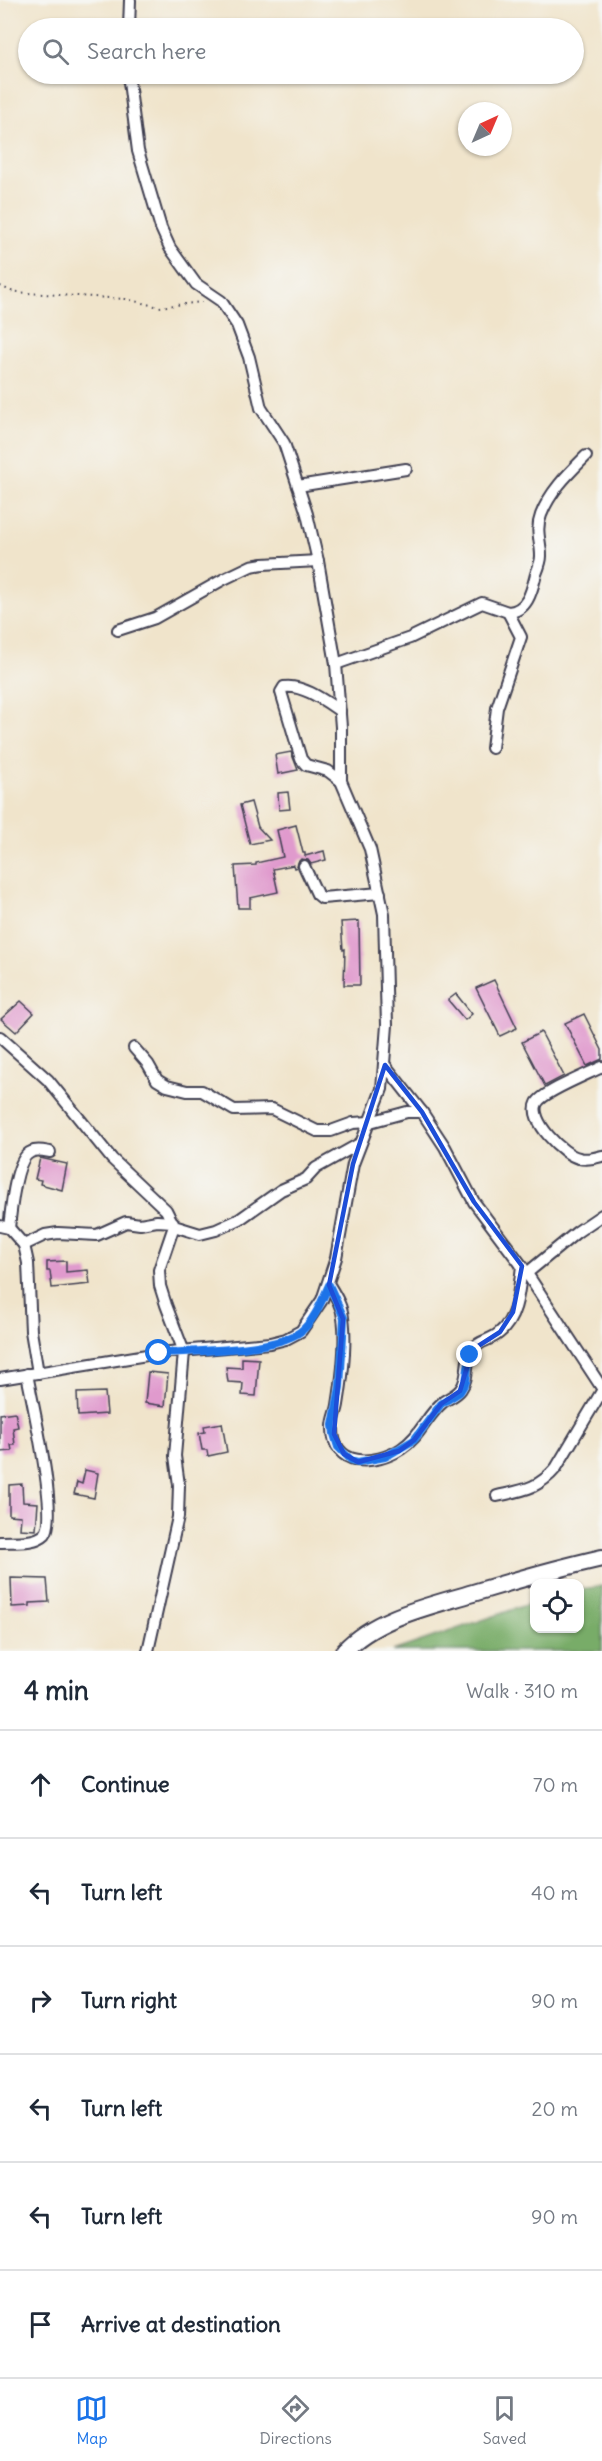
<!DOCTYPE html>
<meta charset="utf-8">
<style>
body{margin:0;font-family:Delius,sans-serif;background:#f2f2f3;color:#1f2937}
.controls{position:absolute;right:18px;bottom:18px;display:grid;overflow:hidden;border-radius:12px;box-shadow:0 2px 4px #0004}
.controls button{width:54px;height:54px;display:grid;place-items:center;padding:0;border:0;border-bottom:2px solid #e0e1e3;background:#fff;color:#1f2937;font:30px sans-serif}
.compass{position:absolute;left:458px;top:102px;width:54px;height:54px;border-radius:50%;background:#fff;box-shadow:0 2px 4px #0004;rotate:44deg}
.stop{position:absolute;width:18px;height:18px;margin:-14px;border:4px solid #1a73e8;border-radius:50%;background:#fff}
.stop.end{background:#1a73e8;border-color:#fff;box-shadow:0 2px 6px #0008}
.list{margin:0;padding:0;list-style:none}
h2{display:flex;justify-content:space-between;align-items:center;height:78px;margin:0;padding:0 24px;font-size:26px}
h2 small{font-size:20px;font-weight:400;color:#747a83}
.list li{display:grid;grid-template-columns:39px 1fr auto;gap:18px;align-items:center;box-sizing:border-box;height:108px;padding:0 24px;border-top:2px solid #e0e1e3}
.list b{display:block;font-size:22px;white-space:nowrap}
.list em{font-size:20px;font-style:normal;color:#747a83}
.icon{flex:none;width:33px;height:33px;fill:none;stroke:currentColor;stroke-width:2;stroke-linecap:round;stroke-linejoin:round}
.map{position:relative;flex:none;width:602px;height:1651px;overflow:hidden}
.search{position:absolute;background:#fff;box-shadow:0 2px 4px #0004;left:18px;right:18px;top:18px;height:66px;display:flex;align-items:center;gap:15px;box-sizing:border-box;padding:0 21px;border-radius:33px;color:#747a83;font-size:22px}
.sheet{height:726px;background:#fff}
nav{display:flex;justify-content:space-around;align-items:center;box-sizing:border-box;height:84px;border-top:2px solid #e0e1e3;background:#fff;font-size:16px;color:#747a83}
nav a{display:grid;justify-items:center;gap:3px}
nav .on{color:#1a73e8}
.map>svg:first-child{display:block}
.forest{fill:#78ac68;stroke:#4d6752;stroke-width:1.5}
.building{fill:#e09acd}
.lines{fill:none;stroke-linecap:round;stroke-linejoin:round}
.minor-casing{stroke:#413f51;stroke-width:14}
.trunk-casing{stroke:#413f51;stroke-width:20}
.path{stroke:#413f51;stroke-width:2;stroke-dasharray:1.5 4.5;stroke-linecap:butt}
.minor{stroke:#fff;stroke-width:10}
.trunk{stroke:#fff;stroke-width:16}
.route{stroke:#1a73e8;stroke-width:8}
.marked{fill:none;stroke:#1d4ed8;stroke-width:4.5;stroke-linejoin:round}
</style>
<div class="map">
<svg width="602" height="1651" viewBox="0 0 602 1651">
<rect width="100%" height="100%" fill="#f6f6f2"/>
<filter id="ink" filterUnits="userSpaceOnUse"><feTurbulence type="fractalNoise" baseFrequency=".0167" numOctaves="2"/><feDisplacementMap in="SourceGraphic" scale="12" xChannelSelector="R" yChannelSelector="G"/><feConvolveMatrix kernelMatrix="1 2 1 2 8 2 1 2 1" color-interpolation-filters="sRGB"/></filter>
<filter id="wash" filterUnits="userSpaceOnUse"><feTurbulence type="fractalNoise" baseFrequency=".008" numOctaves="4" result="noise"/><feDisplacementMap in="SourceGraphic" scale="24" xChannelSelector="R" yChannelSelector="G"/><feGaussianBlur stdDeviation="1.35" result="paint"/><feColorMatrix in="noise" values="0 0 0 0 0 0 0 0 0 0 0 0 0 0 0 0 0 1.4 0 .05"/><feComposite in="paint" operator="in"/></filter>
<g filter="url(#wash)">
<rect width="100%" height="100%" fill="#f0e4cb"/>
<path class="forest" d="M602 1586V1651H393L534 1602V1628H580V1590Z"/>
<g id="blocks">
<g class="building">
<path d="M291 752 298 770 278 774 275 755Z"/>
<path d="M288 792 290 809 279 810 278 793Z"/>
<path d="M251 802 258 827 270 840 250 844 240 805Z"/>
<path d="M296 825 303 853H305V856L324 851 326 860 311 864 308 860 301 859 298 862 297 867 294 868 293 865 273 869 278 892 250 898V908H238L235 866 256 865V863L283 857 277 830Z"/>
<path d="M359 921 360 985H344L345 949 343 950 341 922Z"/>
<path d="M494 980 517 1028 500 1036 476 988Z"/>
<path d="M456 994 472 1014 465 1020 448 1000Z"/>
<path d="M21 1001 34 1013 16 1032 1 1019Z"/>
<path d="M584 1014 602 1050V1059L587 1066 565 1023Z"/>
<path d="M541 1032 564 1076 545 1086 522 1042Z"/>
<path d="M40 1158 67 1164 62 1190 40 1184 41 1180 35 1179Z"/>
<path d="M66 1261V1272L88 1270 90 1284 52 1288 50 1271H47V1262Z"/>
<path d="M242 1358 259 1359 256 1396 242 1395 243 1383 228 1382 226 1367 242 1368Z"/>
<path d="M148 1372 168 1374 165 1406 145 1403Z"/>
<path d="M105 1392 107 1414 78 1416 77 1393Z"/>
<path d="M15 1412 18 1427 13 1428 15 1445H11L12 1451 0 1452V1414Z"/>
<path d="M222 1423 227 1452 208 1456 207 1450H202L199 1433 205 1432 204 1426Z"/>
<path d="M85 1470 98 1473 94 1498 74 1494 77 1482 82 1484Z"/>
<path d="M22 1484 23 1502 38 1503 36 1530 20 1529 21 1516 9 1515V1485Z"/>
<path d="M11 1578 47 1579 49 1602 30 1603V1606L12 1607Z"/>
</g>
</g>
</g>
<g filter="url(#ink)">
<use href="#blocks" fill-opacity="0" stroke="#413f51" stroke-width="1.5"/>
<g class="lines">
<defs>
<g id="minor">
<path d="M129 28 130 0"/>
<path d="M298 486 406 469"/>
<path d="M118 630 155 618 224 579 251 566 263 564 318 561"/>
<path d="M336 664 410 638 482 603 508 612C528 611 532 590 536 574 538 569 541 562 541 556 541 541 535 531 541 515 550 491 569 473 586 456"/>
<path d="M340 711C325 701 302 684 284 687L281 692 301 759 306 765 328 771 341 781"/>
<path d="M492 748 497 708 521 637 508 612"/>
<path d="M304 866 317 894 322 898 380 893"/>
<path d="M0 1037 48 1080 112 1159 166 1210 174 1226 159 1270 160 1286 166 1305 184 1352 175 1456 179 1485 178 1517 148 1651"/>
<path d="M134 1048 148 1064 157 1080 167 1086 187 1091H202L234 1110 272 1109 317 1131H331L353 1123 370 1122 407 1112H422"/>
<path d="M385 1065 422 1112 445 1147 474 1202 522 1266 602 1388"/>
<path d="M602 1067C588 1074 543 1092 537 1103 528 1120 563 1155 579 1158 586 1160 595 1158 602 1156"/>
<path d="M0 1226 9 1228 24 1245 28 1263 31 1331 38 1373"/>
<path d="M174 1226 200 1234 216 1230 240 1219 281 1190 306 1179 316 1168 359 1144"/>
<path d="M9 1228C11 1212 15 1158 31 1152 37 1149 44 1151 50 1152"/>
<path d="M24 1245 45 1235 58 1233 97 1235 126 1222 140 1224 157 1221 173 1222"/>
<path d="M527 1273 577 1232 602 1215"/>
<path d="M329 1285C335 1295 342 1306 343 1318 347 1343 342 1380 338 1405 337 1412 333 1419 333 1427 332 1468 375 1466 401 1449 421 1436 426 1416 443 1402 449 1398 457 1395 461 1389 470 1377 464 1362 472 1350 479 1340 490 1341 499 1333 518 1318 519 1289 522 1266"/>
<path d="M0 1379 159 1353 270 1343 286 1339 301 1331 322 1300 336 1258 353 1164 382 1089 387 1025 384 914 370 849 341 781V727L336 664 318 561 307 514 284 443 261 408 249 357 237 325 221 301 196 284 170 248 161 228 138 151 128 74"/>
<path d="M497 1496C523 1490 538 1489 556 1468L602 1391"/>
<path d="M0 1542C13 1541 35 1544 45 1534 59 1518 32 1401 27 1374"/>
</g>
<path id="trunk" d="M344 1651C376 1617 430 1606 473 1593 516 1580 558 1568 602 1558"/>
</defs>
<use href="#minor" class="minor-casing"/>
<use href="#trunk" class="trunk-casing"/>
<path class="path" d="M0 286 11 291 27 293 126 299 159 307 202 302"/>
<use href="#minor" class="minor"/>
<use href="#trunk" class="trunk"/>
</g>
</g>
<g class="lines" filter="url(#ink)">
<path class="route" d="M159 1353C193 1351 274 1351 300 1332 314 1322 322 1300 329 1285L344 1318 340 1387 333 1425 334 1434 338 1447 351 1460 358 1462 385 1457 414 1440 441 1404 460 1392 466 1382 470 1355"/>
</g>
<path class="marked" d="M385 1065 422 1112 474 1202 522 1266 513 1312 500 1332 472 1350 460 1391 441 1404 414 1440 399 1451 358 1462 344 1454 334 1434 343 1319 329 1285 353 1164Z"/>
</svg>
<div class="controls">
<button><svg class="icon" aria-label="locate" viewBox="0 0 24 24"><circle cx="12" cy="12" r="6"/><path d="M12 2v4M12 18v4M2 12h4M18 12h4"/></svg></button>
</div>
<svg class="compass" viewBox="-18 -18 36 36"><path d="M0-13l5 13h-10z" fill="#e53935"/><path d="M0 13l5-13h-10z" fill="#747a83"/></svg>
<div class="stop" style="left:159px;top:1353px"></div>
<div class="stop end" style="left:470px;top:1355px"></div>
<div class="search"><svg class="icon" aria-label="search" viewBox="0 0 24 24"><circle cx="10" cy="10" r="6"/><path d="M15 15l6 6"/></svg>Search here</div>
</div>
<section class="sheet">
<h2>4 min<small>Walk · 310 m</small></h2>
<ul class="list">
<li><svg class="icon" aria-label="ahead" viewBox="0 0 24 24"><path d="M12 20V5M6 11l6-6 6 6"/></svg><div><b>Continue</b></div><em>70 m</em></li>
<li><svg class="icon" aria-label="left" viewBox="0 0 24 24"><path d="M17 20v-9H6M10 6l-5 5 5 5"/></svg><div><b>Turn left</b></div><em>40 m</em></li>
<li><svg class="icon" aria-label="right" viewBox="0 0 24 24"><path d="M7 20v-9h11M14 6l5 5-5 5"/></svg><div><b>Turn right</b></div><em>90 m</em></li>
<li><svg class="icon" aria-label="left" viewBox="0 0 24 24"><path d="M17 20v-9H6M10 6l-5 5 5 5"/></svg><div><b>Turn left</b></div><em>20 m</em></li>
<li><svg class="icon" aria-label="left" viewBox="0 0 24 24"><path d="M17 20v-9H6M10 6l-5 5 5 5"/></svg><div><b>Turn left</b></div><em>90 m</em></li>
<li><svg class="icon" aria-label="arrive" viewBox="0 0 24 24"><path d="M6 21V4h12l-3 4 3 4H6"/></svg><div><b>Arrive at destination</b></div></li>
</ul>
</section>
<nav>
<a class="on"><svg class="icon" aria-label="map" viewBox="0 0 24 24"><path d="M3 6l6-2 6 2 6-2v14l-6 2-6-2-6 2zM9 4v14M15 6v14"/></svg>Map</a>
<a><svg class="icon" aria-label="directions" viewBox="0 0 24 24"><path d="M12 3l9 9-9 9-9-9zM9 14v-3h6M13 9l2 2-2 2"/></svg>Directions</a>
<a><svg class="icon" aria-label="saved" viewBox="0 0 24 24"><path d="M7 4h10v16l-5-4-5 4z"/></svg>Saved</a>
</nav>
